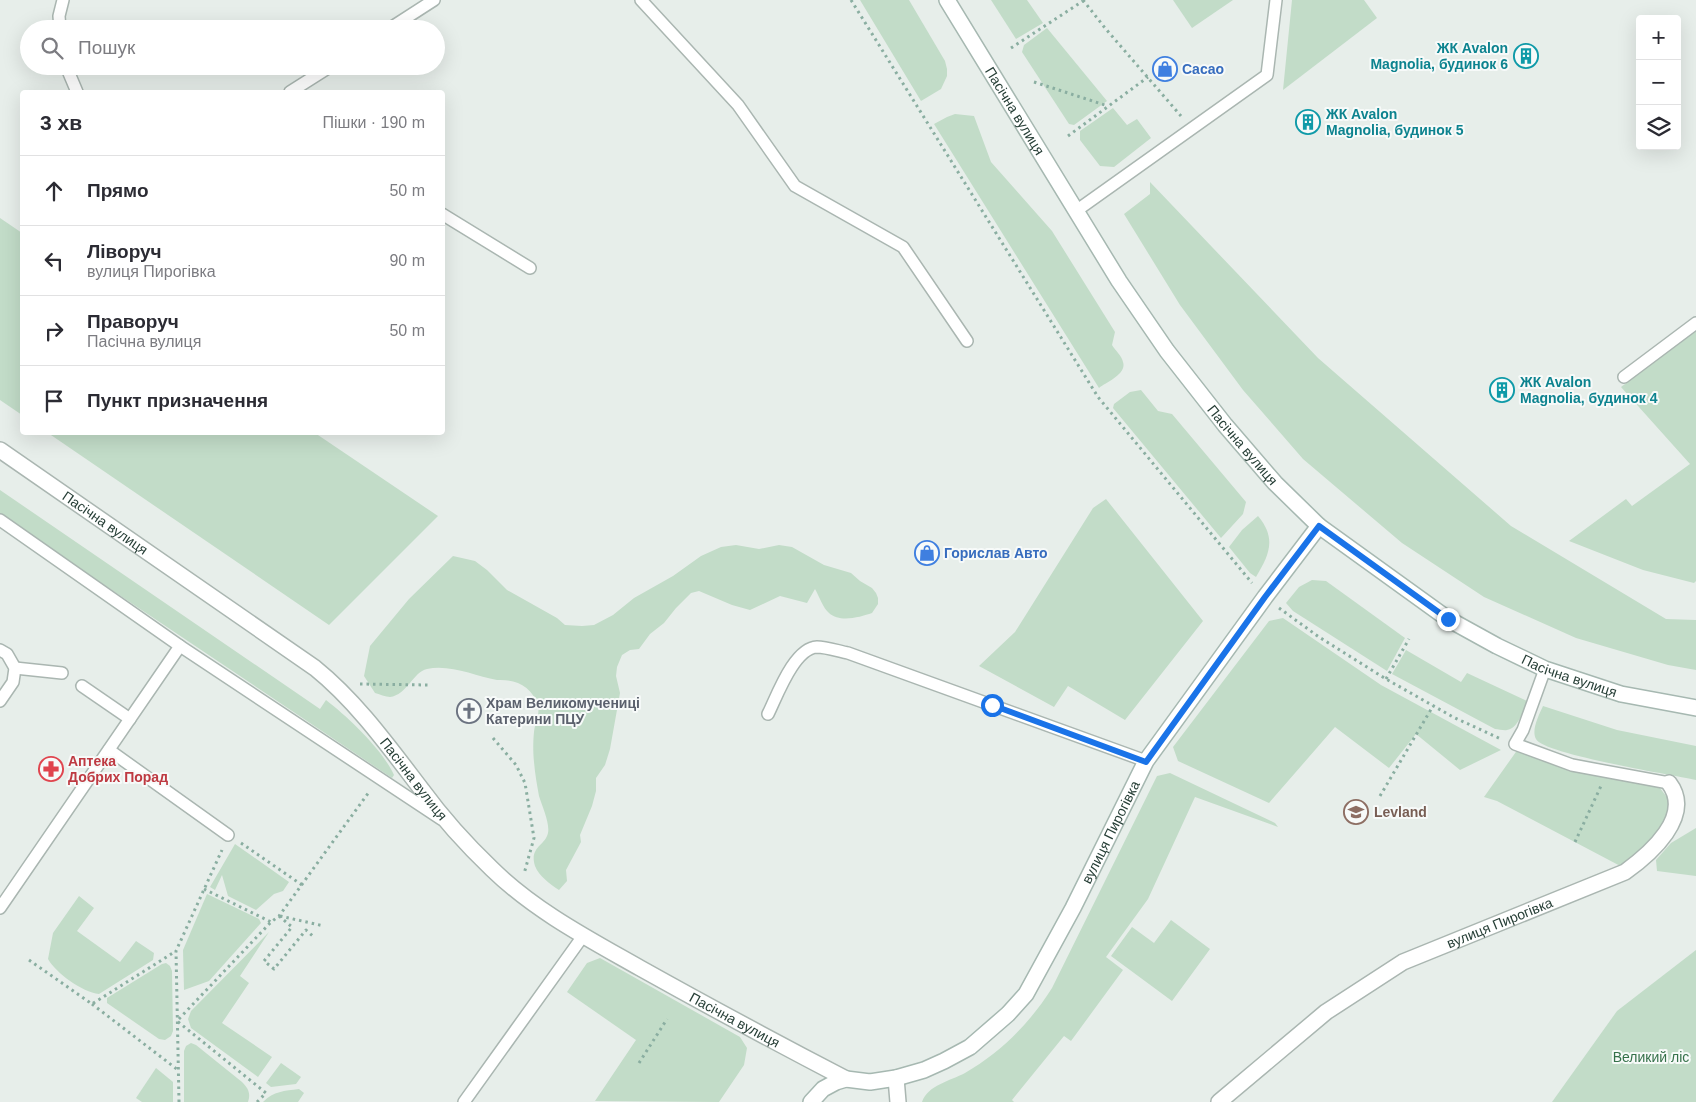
<!DOCTYPE html>
<html lang="uk">
<meta charset="utf-8">
<style>
body{margin:0;font-family:Helvetica,sans-serif;background:#f7f7f7;color:#2b2b33}
.controls{position:absolute;right:15px;top:15px;display:grid;overflow:hidden;border-radius:5px;box-shadow:0 5px 20px #0002}
.controls button{width:45px;height:45px;display:grid;place-items:center;padding:0;border:0;border-bottom:1px solid #e1e1e2;background:#fff;color:#2b2b33;font:25px sans-serif}
.stop{position:absolute;width:15px;height:15px;margin:-11px;border:4px solid #1a73e8;border-radius:50%;background:#fff}
.stop.end{background:#1a73e8;border-color:#fff;box-shadow:0 1px 5px #0008}
.list{margin:0;padding:0;list-style:none}
h2{display:flex;justify-content:space-between;align-items:center;height:65px;margin:0;padding:0 20px;font-size:21px}
h2 small{font-size:16px;font-weight:400;color:#7c7c81}
.list li{display:grid;grid-template-columns:32px 1fr auto;gap:15px;align-items:center;box-sizing:border-box;height:70px;padding:0 20px;border-top:1px solid #e1e1e2}
.list b{display:block;font-size:19px;white-space:nowrap}
.list p{margin:0;font-size:16px;white-space:nowrap;color:#7c7c81}
.list em{font-size:16px;font-style:normal;color:#7c7c81}
.icon{flex:none;width:28px;height:28px;fill:none;stroke:currentColor;stroke-width:2;stroke-linecap:round;stroke-linejoin:round}
.map{position:relative;flex:none;width:1696px;height:1102px;overflow:hidden}
.search{position:absolute;background:#fff;box-shadow:0 5px 20px #0002;left:20px;top:20px;width:425px;height:55px;display:flex;align-items:center;gap:12px;box-sizing:border-box;padding:0 18px;border-radius:28px;color:#7c7c81;font-size:19px}
.panel{position:absolute;background:#fff;box-shadow:0 5px 20px #0002;left:20px;top:90px;width:425px;height:345px;border-radius:5px}
.map>svg:first-child{display:block}
.green{fill:#c2dcc8}
.lines{fill:none;stroke-linecap:round;stroke-linejoin:round}
.lane-casing{stroke:#aab6b1;stroke-width:14}
.street-casing{stroke:#aab6b1;stroke-width:18}
.secondary-casing{stroke:#a6b8b1;stroke-width:18}
.path{stroke:#8aaea1;stroke-width:3;stroke-dasharray:2.5 4;stroke-linecap:butt}
.lane{stroke:#fff;stroke-width:11}
.street{stroke:#fff;stroke-width:15}
.secondary{stroke:#fff;stroke-width:15}
.route{stroke:#1a73e8;stroke-width:6}
.labels{text-anchor:middle;dominant-baseline:central;stroke-width:4;stroke-linejoin:round;paint-order:stroke}
.culture-label{font-size:14px;font-weight:bold;fill:#0d838f;stroke:#f7faf9;text-anchor:start}
.shop-label{font-size:14px;font-weight:bold;fill:#366cbe;stroke:#f7faf9;text-anchor:start}
.street-label{font-size:14px;fill:#273f37;stroke:#f7faf9}
.worship-label{font-size:14px;font-weight:bold;fill:#5b616d;stroke:#f7faf9;text-anchor:start}
.health-label{font-size:14px;font-weight:bold;fill:#be3a42;stroke:#f7faf9;text-anchor:start}
.education-label{font-size:14px;font-weight:bold;fill:#785e54;stroke:#f7faf9;text-anchor:start}
.park-label{font-size:14px;fill:#35714a;stroke:#f7faf9}
</style>
<div class="map">
<svg width="1696" height="1102" viewBox="0 0 1696 1102">
<rect width="100%" height="100%" fill="#e7eeea"/>
<g class="green">
<path d="M860 0H909L945 61 947 69V76L941 89 921 101Z"/>
<path d="M991 0H1027L1043 23 1016 39Z"/>
<path d="M1173 0H1233L1192 28Z"/>
<path d="M1292 0H1364L1377 18 1283 90Z"/>
<path d="M1047 28 1107 101 1074 125 1069 124 1022 52 1024 45Z"/>
<path d="M1113 108 1127 125 1137 119 1151 138 1114 167 1100 166 1080 140V131Z"/>
<path d="M955 114 974 116 991 162 1052 231 1115 332 1112 345C1115 350 1122 356 1123 362 1127 374 1107 382 1099 388L934 124 947 117Z"/>
<path d="M1150 182 1318 358 1511 526 1666 619 1696 620V670L1668 665 1576 638 1484 597 1402 543 1303 459 1243 390 1180 305 1124 214 1150 194Z"/>
<path d="M0 218 22 233V415L0 400Z"/>
<path d="M1696 331V581L1694 583 1643 570 1569 541 1626 499 1632 506 1690 464 1621 387Z"/>
<path d="M1141 390 1158 411 1172 414 1246 502 1243 514 1221 538 1113 408 1114 404 1130 392Z"/>
<path d="M48 433H315L438 516 329 625Z"/>
<path d="M0 490 320 709 326 700C348 717 382 749 394 775L392 778 0 515Z"/>
<path d="M1106 499 1203 621 1125 720 1068 686 1054 707 979 666 1015 632 1093 508Z"/>
<path d="M1258 516C1277 539 1269 555 1256 577L1250 573 1229 547 1242 530Z"/>
<path d="M736 545 759 549 779 545 792 547 824 565 851 573 860 581 872 588 876 593 878 598V604L872 613C860 617 840 623 829 613 823 608 819 596 815 589L807 603 780 596 750 610 732 605 699 591 691 593 676 608 664 623 650 634 639 649 630 650 622 655 617 667 616 676 620 693 610 749 605 765 596 778V791L592 806 580 835 581 842 566 870 567 881 559 890C550 884 539 876 535 866 529 847 545 846 548 833 550 823 542 806 539 796 537 785 535 774 534 762 533 753 533 741 534 732 535 723 540 714 538 706 532 686 516 679 497 680 475 676 450 664 427 669 413 672 407 695 390 697 386 697 379 694 375 693L364 676 370 646 409 599 453 556 475 561 487 570 507 590 557 618 565 625 582 626 594 625 613 615 634 598 673 576 701 556 721 547Z"/>
<path d="M1312 580 1326 581 1405 638 1387 671 1293 611 1286 603 1299 587Z"/>
<path d="M1283 618 1381 685 1501 750 1460 770 1416 734 1389 768 1335 727 1269 803 1178 761 1173 747 1269 621Z"/>
<path d="M1406 650 1461 682 1467 673 1527 701C1523 710 1519 728 1507 730 1504 731 1499 729 1495 729L1392 674Z"/>
<path d="M1543 706 1617 730 1696 746V780C1673 775 1543 754 1536 739 1531 730 1539 715 1543 706Z"/>
<path d="M1518 749 1597 774 1660 788 1669 800 1668 819 1649 844 1626 869 1497 801 1484 797Z"/>
<path d="M1170 773 1275 823 1278 827 1195 797 1148 899 1106 957 1123 970 1071 1041 1064 1036 1012 1100 1014 1102H922C928 1085 950 1081 965 1073 1001 1052 1030 1023 1052 988L1157 776Z"/>
<path d="M1696 828V876L1657 871 1656 860 1671 843Z"/>
<path d="M235 844 289 882 283 891 274 894 256 910 228 896 222 875 215 890 210 887Z"/>
<path d="M207 894 259 919 261 923 209 981 184 990 183 950Z"/>
<path d="M79 896 94 908 77 931 120 962 136 941 154 953 153 960 99 994C82 992 56 973 48 959L53 933Z"/>
<path d="M1171 920 1210 949 1172 1001 1111 956 1132 927 1154 943Z"/>
<path d="M269 932 240 976 249 983 222 1023 272 1057 258 1077 191 1028 188 1019 191 1011Z"/>
<path d="M1696 950V1102H1552L1617 1011Z"/>
<path d="M600 958 740 1037 747 1048 744 1065 719 1102 595 1101 636 1040 567 992 587 963Z"/>
<path d="M166 963 170 966 172 971 173 1031 171 1036 165 1040 159 1039 107 1003V998L162 964Z"/>
<path d="M191 1043 196 1045 242 1082C248 1088 251 1093 248 1102H184V1051L186 1046Z"/>
<path d="M281 1063 301 1077 296 1084 271 1087 266 1083Z"/>
<path d="M156 1068 173 1082V1102H142L136 1098Z"/>
<path d="M299 1089 304 1093 298 1102H263C274 1091 284 1091 299 1089Z"/>
</g>
<g class="lines">
<defs>
<g id="lane">
<path d="M641 0 738 105 795 186 903 247 967 341"/>
<path d="M60 29 59 16 63 0"/>
<path d="M389 29 434 0"/>
<path d="M66 66 77 92"/>
<path d="M290 92 331 66"/>
<path d="M1076 211 1267 75 1276 0"/>
<path d="M442 214 530 268"/>
<path d="M1624 377 1696 323"/>
<path d="M0 520 180 646 441 819"/>
<path d="M0 650 7 654 15 668 13 682 0 701"/>
<path d="M15 668 62 673"/>
<path d="M1545 669 1523 730 1515 744 1572 765 1669 783"/>
<path d="M82 686 130 719"/>
<path d="M768 714C777 696 794 648 817 647 826 647 838 651 848 653L1146 761"/>
<path d="M109 750 228 835"/>
<path d="M0 908 180 646"/>
<path d="M464 1102 583 936"/>
</g>
<g id="street">
<path id="s1" d="M0 450 315 668C357 702 389 747 422 790 441 816 469 847 492 869 535 911 589 939 640 968 708 1006 777 1043 846 1079"/>
<path d="M896 1078 898 1102"/>
<path id="s2" d="M1219 1102 1326 1012 1403 962 1625 872C1650 854 1694 816 1669 783"/>
</g>
<g id="secondary">
<path id="s3" d="M947 0 1119 281 1167 351 1225 425 1275 483 1319 526 1448 619 1497 646 1545 669 1621 694 1696 708"/>
<path id="s4" d="M811 1102 823 1089 836 1082 846 1079 870 1082 896 1078 924 1070 944 1061 970 1047 1008 1014 1026 994 1073 908 1146 761 1265 597 1319 526"/>
</g>
</defs>
<use href="#lane" class="lane-casing"/>
<use href="#street" class="street-casing"/>
<use href="#secondary" class="secondary-casing"/>
<g class="path">
<path d="M851 0 1098 397 1252 583"/>
<path d="M1083 0 1105 28 1181 116"/>
<path d="M1011 48 1083 1"/>
<path d="M1034 82 1108 106"/>
<path d="M1068 136 1148 77"/>
<path d="M1279 608 1319 637 1386 679 1453 717 1501 739"/>
<path d="M1386 679 1409 639"/>
<path d="M360 684 428 685"/>
<path d="M493 738 516 765 525 783 534 838 524 874"/>
<path d="M1380 796 1433 706"/>
<path d="M1575 842 1601 786"/>
<path d="M241 843 302 885"/>
<path d="M204 889 271 922"/>
<path d="M279 916 292 927 264 961 274 969 306 930 315 938"/>
<path d="M280 916 324 926"/>
<path d="M29 960 92 1004 176 951"/>
<path d="M92 1004 178 1070"/>
<path d="M639 1063 667 1019"/>
<path d="M179 1102 176 951 222 850"/>
<path d="M257 1102 266 1093 177 1021 271 922 279 916 369 792"/>
</g>
<use href="#lane" class="lane"/>
<use href="#street" class="street"/>
<use href="#secondary" class="secondary"/>
</g>
<g class="lines">
<path class="route" d="M992 705 1146 762 1265 597 1319 526 1448 619"/>
</g>
<defs>
<symbol id="building-ring" viewBox="-11 -11 22 22"><circle r="9.5" fill="#f7faf9" stroke="#0f9aa8" stroke-width="1.5"/><path d="M-4-6H4V6H1V3H-1V6H-4ZM-2.5-4.3h1.7v1.8h-1.7ZM.8-4.3h1.7v1.8H.8ZM-2.5-1h1.7V.8h-1.7ZM.8-1h1.7V.8H.8Z" fill="#0f9aa8"/></symbol>
<symbol id="shop-ring" viewBox="-11 -11 22 22"><circle r="9.5" fill="#f7faf9" stroke="#3f7fe0" stroke-width="1.5"/><path d="M-5-2.5h2.3a2.7 3.5 0 0 1 5.4 0H5L5.5 6h-11ZM-1.5-2.5h3a1.5 2.3 0 0 0-3 0Z" fill="#3f7fe0"/></symbol>
<symbol id="church-ring" viewBox="-11 -11 22 22"><circle r="9.5" fill="#f7faf9" stroke="#6b7280" stroke-width="1.5"/><path d="M-1.2-6h2.4v3.5h3.3v2.4h-3.3V6h-2.4V-.1h-3.3v-2.4h3.3Z" fill="#6b7280"/></symbol>
<symbol id="pharmacy-ring" viewBox="-11 -11 22 22"><circle r="9.5" fill="#f7faf9" stroke="#e0444e" stroke-width="1.5"/><path d="M-2-6h4v4h4v4h-4v4h-4v-4h-4v-4h4Z" fill="#e0444e"/></symbol>
<symbol id="school-ring" viewBox="-11 -11 22 22"><circle r="9.5" fill="#f7faf9" stroke="#8d6e63" stroke-width="1.5"/><path d="M0-5L7-2L0 1L-7-2ZM-4 1L0 2.5L4 1V4Q0 6-4 4Z" fill="#8d6e63"/></symbol>
</defs>
<g fill-rule="evenodd">
<use href="#building-ring" x="1512" y="42" width="28" height="28"/>
<use href="#shop-ring" x="1151" y="55" width="28" height="28"/>
<use href="#building-ring" x="1294" y="108" width="28" height="28"/>
<use href="#building-ring" x="1488" y="376" width="28" height="28"/>
<use href="#shop-ring" x="913" y="539" width="28" height="28"/>
<use href="#church-ring" x="455" y="697" width="28" height="28"/>
<use href="#pharmacy-ring" x="37" y="755" width="28" height="28"/>
<use href="#school-ring" x="1342" y="798" width="28" height="28"/>
</g>
<g class="labels">
<g class="culture-label">
<text x="1508" y="48" text-anchor="end">ЖК Avalon<tspan x="1508" dy="16">Magnolia, будинок 6</tspan></text>
<text x="1326" y="114">ЖК Avalon<tspan x="1326" dy="16">Magnolia, будинок 5</tspan></text>
<text x="1520" y="382">ЖК Avalon<tspan x="1520" dy="16">Magnolia, будинок 4</tspan></text>
</g>
<g class="shop-label">
<text x="1182" y="69">Cacao</text>
<text x="944" y="553">Горислав Авто</text>
</g>
<g class="street-label">
<text stroke="none"><textPath href="#s3" startOffset="130">Пасічна вулиця</textPath></text>
<text stroke="none"><textPath href="#s3" startOffset="535">Пасічна вулиця</textPath></text>
<text stroke="none"><textPath href="#s1" startOffset="128">Пасічна вулиця</textPath></text>
<text stroke="none"><textPath href="#s3" startOffset="940">Пасічна вулиця</textPath></text>
<text stroke="none"><textPath href="#s1" startOffset="532">Пасічна вулиця</textPath></text>
<text stroke="none"><textPath href="#s4" startOffset="434">вулиця Пирогівка</textPath></text>
<text stroke="none"><textPath href="#s2" startOffset="336">вулиця Пирогівка</textPath></text>
<text stroke="none"><textPath href="#s1" startOffset="938">Пасічна вулиця</textPath></text>
</g>
<g class="worship-label">
<text x="486" y="703">Храм Великомучениці<tspan x="486" dy="16">Катерини ПЦУ</tspan></text>
</g>
<g class="health-label">
<text x="68" y="761">Аптека<tspan x="68" dy="16">Добрих Порад</tspan></text>
</g>
<g class="education-label">
<text x="1374" y="812">Levland</text>
</g>
<g class="park-label">
<text x="1651" y="1057">Великий ліс</text>
</g>
</g>
</svg>
<div class="controls">
<button>+</button>
<button>−</button>
<button><svg class="icon" aria-label="layers" viewBox="0 0 24 24"><path d="M12 4l9 5-9 5-9-5zM3 14l9 5 9-5"/></svg></button>
</div>
<div class="stop" style="left:992px;top:705px"></div>
<div class="stop end" style="left:1448px;top:619px"></div>
<div class="search"><svg class="icon" aria-label="search" viewBox="0 0 24 24"><circle cx="10" cy="10" r="6"/><path d="M15 15l6 6"/></svg>Пошук</div>
<section class="panel">
<h2>3 хв<small>Пішки · 190 m</small></h2>
<ul class="list">
<li><svg class="icon" aria-label="ahead" viewBox="0 0 24 24"><path d="M12 20V5M6 11l6-6 6 6"/></svg><div><b>Прямо</b></div><em>50 m</em></li>
<li><svg class="icon" aria-label="left" viewBox="0 0 24 24"><path d="M17 20v-9H6M10 6l-5 5 5 5"/></svg><div><b>Ліворуч</b><p>вулиця Пирогівка</p></div><em>90 m</em></li>
<li><svg class="icon" aria-label="right" viewBox="0 0 24 24"><path d="M7 20v-9h11M14 6l5 5-5 5"/></svg><div><b>Праворуч</b><p>Пасічна вулиця</p></div><em>50 m</em></li>
<li><svg class="icon" aria-label="arrive" viewBox="0 0 24 24"><path d="M6 21V4h12l-3 4 3 4H6"/></svg><div><b>Пункт призначення</b></div></li>
</ul>
</section>
</div>
